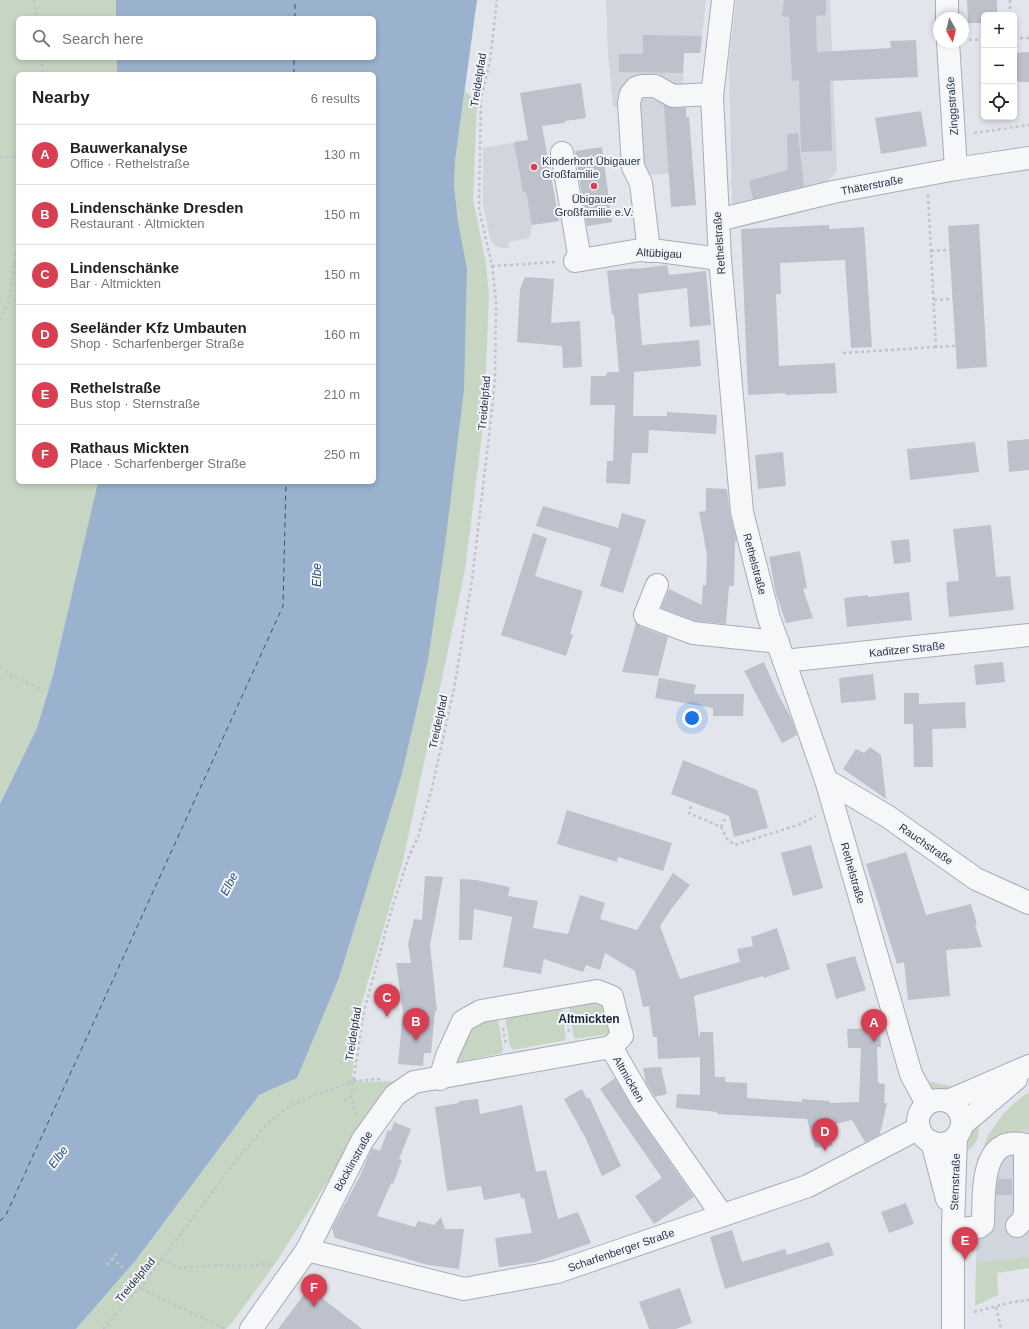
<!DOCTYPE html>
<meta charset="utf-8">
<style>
body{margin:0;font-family:Helvetica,sans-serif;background:#f2f2f2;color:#222}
.controls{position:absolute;right:12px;top:12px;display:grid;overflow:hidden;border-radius:6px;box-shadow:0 2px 6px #0003}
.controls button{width:36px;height:36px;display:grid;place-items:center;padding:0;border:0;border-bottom:1px solid #e0e0e0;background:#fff;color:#222;font:20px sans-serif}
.compass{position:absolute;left:933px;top:12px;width:36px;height:36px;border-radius:50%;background:#fff;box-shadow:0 2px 6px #0003;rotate:172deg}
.you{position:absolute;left:692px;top:718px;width:14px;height:14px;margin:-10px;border:3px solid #fff;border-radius:50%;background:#1a73e8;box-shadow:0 0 0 6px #1a73e833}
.badge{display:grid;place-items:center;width:26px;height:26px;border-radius:50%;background:#d93f53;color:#fff;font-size:13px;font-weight:700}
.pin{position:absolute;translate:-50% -33px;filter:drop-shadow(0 1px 2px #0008)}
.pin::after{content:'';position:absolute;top:21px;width:14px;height:12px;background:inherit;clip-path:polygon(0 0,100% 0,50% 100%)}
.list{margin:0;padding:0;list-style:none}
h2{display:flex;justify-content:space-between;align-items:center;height:52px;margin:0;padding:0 16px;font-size:17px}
h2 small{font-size:13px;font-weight:400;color:#767676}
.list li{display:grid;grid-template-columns:26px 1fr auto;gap:12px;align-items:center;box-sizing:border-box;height:60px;padding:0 16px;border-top:1px solid #e0e0e0}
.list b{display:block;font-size:15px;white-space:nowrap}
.list p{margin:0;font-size:13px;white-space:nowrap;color:#767676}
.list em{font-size:13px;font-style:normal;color:#767676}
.icon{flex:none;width:22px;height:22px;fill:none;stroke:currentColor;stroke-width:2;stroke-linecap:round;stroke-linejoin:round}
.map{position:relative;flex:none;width:1029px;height:1329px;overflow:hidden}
.search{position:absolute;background:#fff;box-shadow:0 2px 6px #0003;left:16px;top:16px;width:360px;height:44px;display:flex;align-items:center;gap:10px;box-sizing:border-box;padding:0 14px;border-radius:6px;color:#767676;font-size:15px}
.panel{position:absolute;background:#fff;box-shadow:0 2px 6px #0003;left:16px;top:72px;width:360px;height:412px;border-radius:6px}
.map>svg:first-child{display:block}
.built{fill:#d0d5de}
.green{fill:#c7d6c3}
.water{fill:#9bb2ce}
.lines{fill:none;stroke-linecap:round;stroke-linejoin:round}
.ferry{stroke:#2f507d;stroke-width:1;stroke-dasharray:5 4;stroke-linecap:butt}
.building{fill:#bcc1cc}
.minor-casing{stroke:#a7acb7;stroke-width:24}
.path{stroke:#c0c4ca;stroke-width:2.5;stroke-dasharray:3 3;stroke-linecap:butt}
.minor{stroke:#f5f7f9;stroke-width:22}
.poi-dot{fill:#d93f53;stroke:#f2f5f9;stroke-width:1.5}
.labels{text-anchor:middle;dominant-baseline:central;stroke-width:4;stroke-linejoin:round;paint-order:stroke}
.street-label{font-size:11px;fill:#293245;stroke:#f2f5f9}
.poi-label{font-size:11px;fill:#293245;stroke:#f2f5f9;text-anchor:start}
.water-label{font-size:12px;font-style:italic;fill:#2f507d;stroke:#f2f5f9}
.neighbourhood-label{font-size:12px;font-weight:bold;fill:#1b2336;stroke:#f2f5f9}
</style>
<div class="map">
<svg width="1029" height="1329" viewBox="0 0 1029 1329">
<rect width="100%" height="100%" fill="#e2e6ec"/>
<g class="built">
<path d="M606 0H706L700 53H684L683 73 686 117H689L693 172 632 176 625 105 613 107 608 54Z"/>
<path d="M736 0H830L837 171 830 179 805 191 732 209 729 62Z"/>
<path d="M544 137 559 221 532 225 530 238 508 242 509 248H502L496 246 491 242 483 206V148Z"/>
<path d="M1029 1093V1256L976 1263 983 1148 988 1135 1003 1115 1014 1104 1023 1096Z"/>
</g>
<g class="green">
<path d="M0 0H116V18H18V58H117V74H18V482H98L53 675 37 728 0 804Z"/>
<path d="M465 91 477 102 473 199 486 264 489 295 484 418 465 570 403 861 360 1009 352 1076 360 1082 398 1081 338 1165 275 1264 231 1324 226 1329H76L136 1260 259 1095 297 1078 339 978 402 774 428 661 445 545 458 222 454 185 455 161Z"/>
<path d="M576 1000 608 1003 615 1033 574 1039 569 1007 571 1003Z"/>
<path d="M562 1007 566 1040 513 1050 510 1046 505 1017Z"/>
<path d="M496 1016 498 1019 503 1049 502 1053 453 1063 469 1028Z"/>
<path d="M932 1082 951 1086 956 1089 943 1094 933 1091 926 1085Z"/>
<path d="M1029 1093V1128L1006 1139 980 1158C987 1133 1005 1105 1029 1093Z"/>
<path d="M978 1124C981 1135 975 1149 964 1152 966 1138 966 1134 978 1124Z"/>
<path d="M1029 1256V1268L997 1273 998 1295 975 1306 976 1263Z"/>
</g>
<path class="water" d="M116 0H477L455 161 454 185 458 222 467 269 464 390 445 545 428 661 402 774 339 978 297 1078 259 1095 136 1260 76 1329H0V804L37 728 53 675 98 482H374V74H117V58H374V18H116Z"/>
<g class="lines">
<g class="ferry">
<path d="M295 18V0"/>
<path d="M294 74V58"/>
<path d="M0 1221 6 1215 283 606 286 482"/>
</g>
</g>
<g class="building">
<path d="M784 0H826V15L816 16 817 52 891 48 890 41 916 40 918 77 830 81 832 151 801 152 799 80 792 81 789 17 782 16Z"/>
<path d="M967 0H997V15H984V23H968Z"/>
<path d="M643 35 702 36 700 53H684L683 73 619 72V54H643Z"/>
<path d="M1029 52V82H1014V53Z"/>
<path d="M581 83 586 118 565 121V123L542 126 559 221 532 225 526 191 523 192 514 142 528 140 520 93Z"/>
<path d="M664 105 673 108H686V117H689L696 205 671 207Z"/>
<path d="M921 111 927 146 881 154 875 118Z"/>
<path d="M798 133 804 186 753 199 749 181 788 170 787 134Z"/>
<path d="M602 147 612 222 587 226 575 151Z"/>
<path d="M979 224 987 367 957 369 948 226Z"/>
<path d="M829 225V229L864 227 872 347 851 348 845 260 780 263 781 294H776L779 366 835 363 837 393 786 395 785 393 748 395 741 229Z"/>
<path d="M667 265 669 275 706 271 711 325 690 327 687 288 638 294 642 345 699 340 701 366 634 372 633 416H667V412L717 415 716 434 649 430 648 453H632L630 484 606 483 607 461H613L615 405H590L591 376H605L608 372H619L614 314 612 315 607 271 635 268V269Z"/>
<path d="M525 277 554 279 551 323 580 321 582 367 563 368 562 346 517 342 520 289Z"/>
<path d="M1029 439V470L1009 472 1007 441Z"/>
<path d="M975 442 979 472 910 480 907 449Z"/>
<path d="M783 452 786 486 758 489 755 455Z"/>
<path d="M706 488 727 489 730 515 737 541H735L734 586H729L726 624 696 621 661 608 669 589 702 605 703 585H706L707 555 699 512 706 511Z"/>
<path d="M543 506 618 528 622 513 646 520 623 593 600 586 611 548 536 526Z"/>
<path d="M991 525 996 577 1010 576 1014 610 949 617 946 582 959 581 953 529Z"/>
<path d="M533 533 547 538 535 576 583 591 570 634 573 635 566 656 501 635Z"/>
<path d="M909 539 911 562 894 564 891 541Z"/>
<path d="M800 551 807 588 803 589 813 618 786 623 776 594 769 557Z"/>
<path d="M909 592 912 620 847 627 844 598 868 595V597Z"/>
<path d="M636 623 641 627 668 637 658 676 622 672Z"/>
<path d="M764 662 777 692 791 718 797 735 782 743 744 671Z"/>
<path d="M1003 662 1005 682 976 685 974 665Z"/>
<path d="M873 674 876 700 841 703 839 678Z"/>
<path d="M659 678 696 685 694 694H744L743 716H713V708L655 698Z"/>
<path d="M904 693H919V704L965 702 966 728 932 729 933 767H914L913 724H904Z"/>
<path d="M870 747 881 755 886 799 843 769 856 749 864 753Z"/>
<path d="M683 760 757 790 768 828 734 837 729 816 671 794Z"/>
<path d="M567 810 672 843 663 871 618 857 617 862 557 844Z"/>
<path d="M811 845 823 888 793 896 781 853Z"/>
<path d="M906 852 926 915 971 904 977 924 975 925 982 947 946 950 950 996 908 1000 904 962 897 964 866 864Z"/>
<path d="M673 873 690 885 672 908 660 926 680 979 740 962 737 949 753 946 751 937 777 928 790 969 764 978 763 976 694 996 699 1037H700V1032H713L715 1077H725V1082L747 1083V1098L802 1102V1099L829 1101 830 1103 859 1102 861 1048H848L847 1029 880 1028 881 1047H877L878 1083 885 1084 884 1103H887L882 1126 879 1135 865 1142 852 1120 828 1126 833 1146 815 1148 807 1119 717 1114V1112L676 1108 677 1094 700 1095V1057L658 1059 657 1037H653L649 1006 643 1007 635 971 605 953 600 970 586 965 583 972 544 959 541 974 503 967 512 917 474 909 472 940H459L460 879 476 880 510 887 508 896 538 901 533 928 568 934 580 895 605 903 600 919 637 930Z"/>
<path d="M425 876 443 877 430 945 437 1011H435L431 1053H424L423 1066 398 1064 403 1011 396 963H411L408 944 414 919 422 920Z"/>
<path d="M855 956 866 990 836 999 826 964Z"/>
<path d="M661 1067 667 1094 655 1097 646 1083 643 1068Z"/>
<path d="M615 1078 633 1109 694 1197 654 1224 635 1196 662 1178 600 1089Z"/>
<path d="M582 1089 587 1099 589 1097 621 1166 602 1176 585 1137 564 1099Z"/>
<path d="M478 1099 480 1114 522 1105 536 1172 546 1170 558 1219 578 1212 591 1243 535 1262 499 1267 495 1238 532 1233 524 1198 521 1199 520 1193 484 1200 481 1186 447 1191 435 1107 459 1103V1101Z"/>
<path d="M394 1122 411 1129 399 1159 402 1160 393 1184 391 1183 377 1216 415 1227 418 1221 434 1225 441 1217 445 1229H464L459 1269 428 1265 335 1238 332 1228 359 1178 372 1148 380 1151 388 1130 391 1131Z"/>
<path d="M998 1179H1012V1195H996Z"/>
<path d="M906 1203 914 1224 889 1233 881 1212Z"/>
<path d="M732 1230 742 1262 785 1249 787 1255 829 1242 834 1255 725 1289 710 1237Z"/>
<path d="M309 1288 362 1329H278Z"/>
<path d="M680 1288 692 1323 676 1329H649L639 1302Z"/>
</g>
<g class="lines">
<defs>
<g id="minor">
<path d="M723 0 712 97 720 259 742 512 769 618 826 780 911 1074 927 1104"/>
<path d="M947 0V18"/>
<path d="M948 42 956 169"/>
<path d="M562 153 580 260"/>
<path d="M718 220 833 192 956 169 1029 158"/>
<path d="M649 251 641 183 633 167 629 103 631 94 636 88 642 86H655L673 96 712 94"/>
<path d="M575 261 640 250 659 251 720 259"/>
<path d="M657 585 645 615 693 633 778 642"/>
<path d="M784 661 1029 635"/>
<path d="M826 780 887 816 976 879 1029 903"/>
<path d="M611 1047 643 1102 722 1215"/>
<path d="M440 1079 447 1056 463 1021 481 1011 597 991 612 997 622 1036 611 1047"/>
<circle cx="940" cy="1122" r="22"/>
<path d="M948 1101 1029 1066"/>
<path d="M962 1125 1016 1079"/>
<path d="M932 1142 947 1199"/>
<path d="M1017 1226 1023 1220 1025 1214V1145"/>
<path d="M953 1230 979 1227 983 1224C984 1194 979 1130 1029 1146"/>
<path d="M307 1250 464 1289 557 1272 808 1186 919 1128"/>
<path d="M251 1329 307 1250 362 1141 395 1095 414 1082 611 1047"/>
<path d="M953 1329V1227L956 1137"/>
</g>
</defs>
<use href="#minor" class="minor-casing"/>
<g class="path">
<path d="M34 0 36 18"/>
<path d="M1010 0V15"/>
<path d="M1014 38H1029"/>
<path d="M969 40 984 39"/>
<path d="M41 58 43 74"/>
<path d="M974 133 1029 125"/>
<path d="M0 157H18"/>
<path d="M928 195 936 347 955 346"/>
<path d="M931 251 950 250"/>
<path d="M492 266C513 265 535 263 556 262"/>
<path d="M934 300 953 299"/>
<path d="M0 320 9 300 18 244"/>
<path d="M843 353 936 347"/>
<path d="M0 667 9 674 44 691"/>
<path d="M691 806 689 813 721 827 727 839 735 845 798 825 816 816"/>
<path d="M721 827 725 819"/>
<path d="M567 1017 569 1034"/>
<path d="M503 1028 506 1045"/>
<path d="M344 1101 351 1096"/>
<path d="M356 1115 351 1096 364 1011 391 912 409 856 418 837 432 788 454 689 472 580 490 427 495 380 496 301 492 266 479 208 481 99 490 61 497 0"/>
<path d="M112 1258 127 1271 140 1288 225 1329"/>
<path d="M162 1259 180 1268 221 1265 247 1266 272 1264"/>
<path d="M107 1265 117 1253"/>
<path d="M996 1307 1001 1329"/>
<path d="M974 1312 1013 1302 1029 1300"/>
<path d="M103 1329 140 1288 238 1158 267 1124 289 1106 309 1097 354 1081 382 1079"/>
</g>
<use href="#minor" class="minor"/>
</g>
<g class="poi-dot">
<circle cx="534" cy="167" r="4"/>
<circle cx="594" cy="186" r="4"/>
</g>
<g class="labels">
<g class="street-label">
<text transform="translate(478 80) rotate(-81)">Treidelpfad</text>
<text transform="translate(952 106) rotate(-94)">Zinggstraße</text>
<text transform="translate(872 185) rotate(-11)">Thäterstraße</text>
<text transform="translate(719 243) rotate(-94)">Rethelstraße</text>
<text transform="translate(659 253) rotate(3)">Altübigau</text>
<text transform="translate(484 403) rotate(-85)">Treidelpfad</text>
<text transform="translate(755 564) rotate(75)">Rethelstraße</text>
<text transform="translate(907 649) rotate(-6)">Kaditzer Straße</text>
<text transform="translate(438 722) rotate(-78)">Treidelpfad</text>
<text transform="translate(926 844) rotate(35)">Rauchstraße</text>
<text transform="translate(853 873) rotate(74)">Rethelstraße</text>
<text transform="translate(353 1034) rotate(-81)">Treidelpfad</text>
<text transform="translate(629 1079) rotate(60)">Altmickten</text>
<text transform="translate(353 1161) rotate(-61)">Böcklinstraße</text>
<text transform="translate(955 1182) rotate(-88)">Sternstraße</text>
<text transform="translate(621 1250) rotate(-19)">Scharfenberger Straße</text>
<text transform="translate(135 1280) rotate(-50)">Treidelpfad</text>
</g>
<g class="poi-label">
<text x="542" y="161">Kinderhort Übigauer<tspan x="542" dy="13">Großfamilie</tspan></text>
<text x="594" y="199" text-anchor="middle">Übigauer<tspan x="594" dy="13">Großfamilie e.V.</tspan></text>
</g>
<g class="water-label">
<text transform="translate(317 575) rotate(-90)">Elbe</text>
<text transform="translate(229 884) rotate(-63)">Elbe</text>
<text transform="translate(58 1157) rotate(-53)">Elbe</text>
</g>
<g class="neighbourhood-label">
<text x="589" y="1019">Altmickten</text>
</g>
</g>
</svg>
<div class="controls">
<button>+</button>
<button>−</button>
<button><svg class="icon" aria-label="locate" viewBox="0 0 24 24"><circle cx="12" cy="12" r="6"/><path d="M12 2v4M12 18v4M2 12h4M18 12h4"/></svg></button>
</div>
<svg class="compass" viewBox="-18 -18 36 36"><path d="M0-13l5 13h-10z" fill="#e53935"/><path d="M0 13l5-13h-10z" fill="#767676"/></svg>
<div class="you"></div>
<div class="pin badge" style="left:874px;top:1042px">A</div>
<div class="pin badge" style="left:416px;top:1041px">B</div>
<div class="pin badge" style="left:387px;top:1017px">C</div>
<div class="pin badge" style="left:825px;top:1151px">D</div>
<div class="pin badge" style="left:965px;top:1260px">E</div>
<div class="pin badge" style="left:314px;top:1307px">F</div>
<div class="search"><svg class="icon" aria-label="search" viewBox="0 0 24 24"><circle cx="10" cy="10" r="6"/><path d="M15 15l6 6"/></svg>Search here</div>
<section class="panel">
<h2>Nearby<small>6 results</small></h2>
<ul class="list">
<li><span class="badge">A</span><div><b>Bauwerkanalyse</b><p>Office · Rethelstraße</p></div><em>130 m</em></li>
<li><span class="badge">B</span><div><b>Lindenschänke Dresden</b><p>Restaurant · Altmickten</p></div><em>150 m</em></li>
<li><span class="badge">C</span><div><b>Lindenschänke</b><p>Bar · Altmickten</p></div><em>150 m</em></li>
<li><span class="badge">D</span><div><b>Seeländer Kfz Umbauten</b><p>Shop · Scharfenberger Straße</p></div><em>160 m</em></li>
<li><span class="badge">E</span><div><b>Rethelstraße</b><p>Bus stop · Sternstraße</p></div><em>210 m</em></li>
<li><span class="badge">F</span><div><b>Rathaus Mickten</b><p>Place · Scharfenberger Straße</p></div><em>250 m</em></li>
</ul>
</section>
</div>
